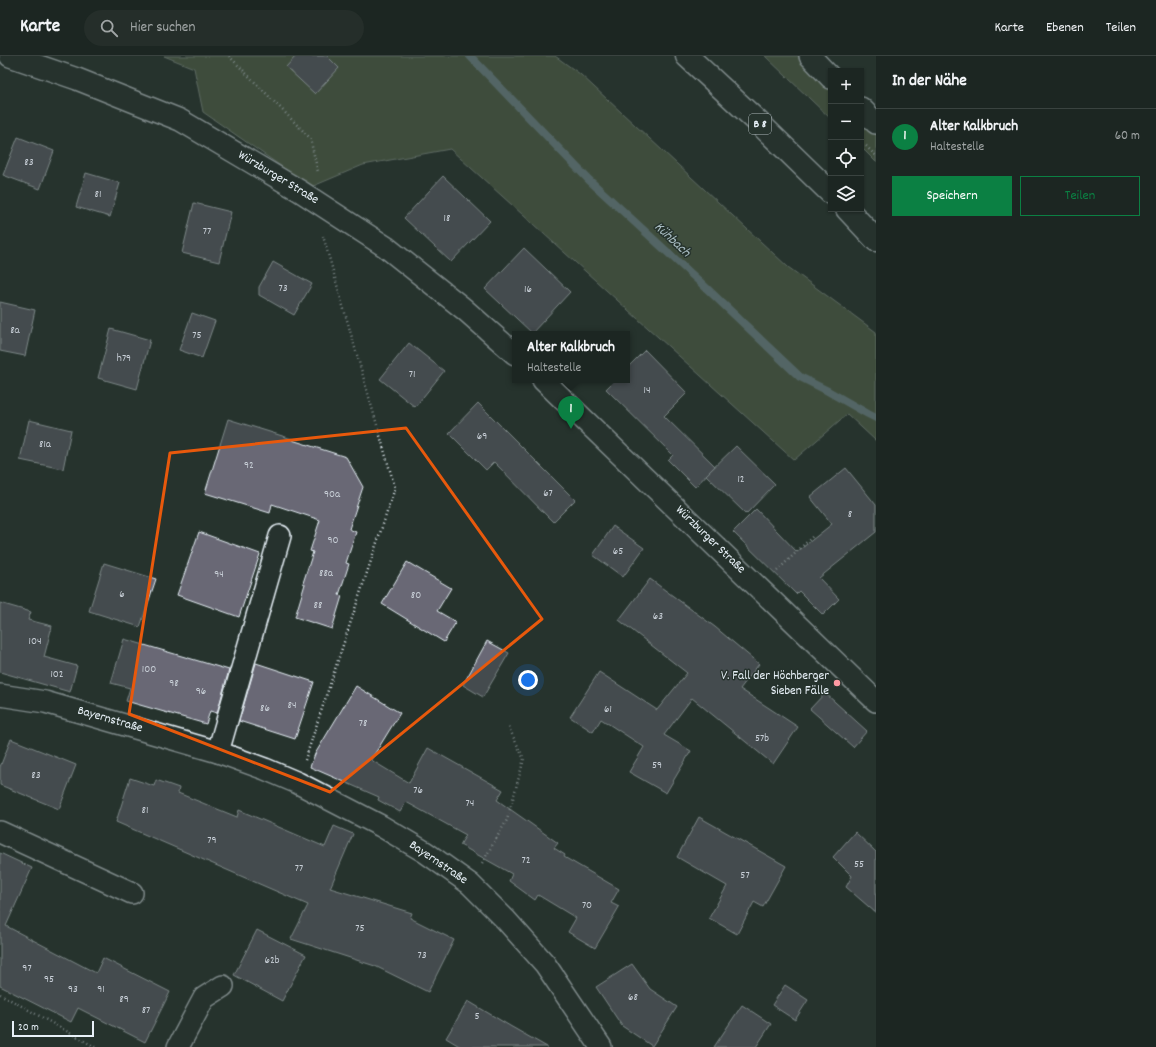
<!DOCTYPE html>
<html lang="de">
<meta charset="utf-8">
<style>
body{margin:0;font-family:Dekko,sans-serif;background:#252e2a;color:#f1f3f6}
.controls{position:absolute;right:12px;top:12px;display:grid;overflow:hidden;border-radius:0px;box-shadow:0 1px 3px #0004}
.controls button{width:36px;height:36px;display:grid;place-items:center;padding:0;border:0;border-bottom:1px solid #3a4340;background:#1c2622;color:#f1f3f6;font:20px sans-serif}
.scale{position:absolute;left:12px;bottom:10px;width:82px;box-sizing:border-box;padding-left:4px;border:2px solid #e8f1f8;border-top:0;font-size:11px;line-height:14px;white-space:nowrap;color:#e8f1f8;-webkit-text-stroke:3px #26332d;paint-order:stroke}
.you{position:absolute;left:528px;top:624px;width:14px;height:14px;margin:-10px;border:3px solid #fff;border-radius:50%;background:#1a73e8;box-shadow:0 0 0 6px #1a73e833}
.badge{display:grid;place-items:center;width:26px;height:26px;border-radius:50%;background:#0b8043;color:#fff;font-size:13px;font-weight:700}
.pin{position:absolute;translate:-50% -33px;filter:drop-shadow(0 1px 2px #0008)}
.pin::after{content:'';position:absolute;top:21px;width:14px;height:12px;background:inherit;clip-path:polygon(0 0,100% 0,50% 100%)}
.popup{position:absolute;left:512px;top:275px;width:118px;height:52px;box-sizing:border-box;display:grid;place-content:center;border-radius:0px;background:#1c2622;filter:drop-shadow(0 1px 3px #0005);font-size:13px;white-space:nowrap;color:#a0a5a5}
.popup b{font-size:15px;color:#f1f3f6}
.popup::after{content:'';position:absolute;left:50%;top:100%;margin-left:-8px;border:8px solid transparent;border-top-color:#1c2622}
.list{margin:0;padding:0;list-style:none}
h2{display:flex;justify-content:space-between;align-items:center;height:52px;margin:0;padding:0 16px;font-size:17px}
h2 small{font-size:13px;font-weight:400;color:#a0a5a5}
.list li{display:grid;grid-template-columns:26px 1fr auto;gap:12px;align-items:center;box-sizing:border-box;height:56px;padding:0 16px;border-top:1px solid #3a4340}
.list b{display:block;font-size:15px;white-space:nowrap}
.list p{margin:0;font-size:13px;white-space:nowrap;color:#a0a5a5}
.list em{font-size:13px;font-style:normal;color:#a0a5a5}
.actions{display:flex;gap:8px;padding:12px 16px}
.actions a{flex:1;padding:9px 0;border:1px solid #0b8043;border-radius:0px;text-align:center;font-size:14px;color:#0b8043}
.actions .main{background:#0b8043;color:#fff}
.icon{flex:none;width:22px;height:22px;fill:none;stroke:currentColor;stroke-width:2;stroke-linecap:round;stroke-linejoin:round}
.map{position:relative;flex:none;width:876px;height:991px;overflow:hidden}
header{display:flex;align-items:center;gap:24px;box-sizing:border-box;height:56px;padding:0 20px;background:#1c2622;border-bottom:1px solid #3a4340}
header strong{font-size:19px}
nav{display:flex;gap:22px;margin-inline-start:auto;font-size:14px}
.search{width:280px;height:36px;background:#252e2a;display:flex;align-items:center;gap:10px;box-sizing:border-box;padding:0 14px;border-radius:22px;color:#a0a5a5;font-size:15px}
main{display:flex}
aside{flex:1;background:#1c2622}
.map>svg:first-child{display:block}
.green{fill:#5b6c4f;stroke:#a2aea4}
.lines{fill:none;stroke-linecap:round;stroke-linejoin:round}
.stream{stroke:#8aa2a8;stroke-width:8}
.building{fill:#696874;stroke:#e8f1f8}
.street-casing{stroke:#e8f1f8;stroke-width:24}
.primary-casing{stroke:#e8f1f8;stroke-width:25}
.path{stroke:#e8f1f8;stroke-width:2.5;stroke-dasharray:1 3;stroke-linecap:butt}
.street{stroke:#26332d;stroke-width:21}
.primary{stroke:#26332d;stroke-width:22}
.marked{fill:none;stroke:#e8590c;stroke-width:3;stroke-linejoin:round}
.poi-dot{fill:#ff9aa2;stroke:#26332d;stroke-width:1.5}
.labels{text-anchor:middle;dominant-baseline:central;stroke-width:3;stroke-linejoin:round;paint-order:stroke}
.number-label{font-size:11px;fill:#c8cfd7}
.shield{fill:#26332d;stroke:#aeb8bb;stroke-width:1}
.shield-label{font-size:12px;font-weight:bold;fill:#e8f1f8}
.street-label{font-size:13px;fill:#e8f1f8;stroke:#26332d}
.poi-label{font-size:13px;fill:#e8f1f8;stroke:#26332d;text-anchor:end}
.water-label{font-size:14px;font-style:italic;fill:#a9bdc2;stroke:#26332d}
</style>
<header>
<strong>Karte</strong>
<div class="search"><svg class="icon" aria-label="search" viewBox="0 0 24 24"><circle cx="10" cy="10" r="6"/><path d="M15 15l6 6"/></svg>Hier suchen</div>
<nav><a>Karte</a><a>Ebenen</a><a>Teilen</a></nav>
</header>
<main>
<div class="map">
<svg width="876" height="991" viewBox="0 0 876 991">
<rect width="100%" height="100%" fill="#26332d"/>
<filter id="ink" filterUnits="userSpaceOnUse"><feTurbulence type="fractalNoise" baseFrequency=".025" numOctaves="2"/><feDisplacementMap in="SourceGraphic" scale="8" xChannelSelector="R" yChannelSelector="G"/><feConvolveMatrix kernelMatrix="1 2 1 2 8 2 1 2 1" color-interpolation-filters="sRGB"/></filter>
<g filter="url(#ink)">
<g class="green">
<path d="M164 0H555L580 18 788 211 876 276V385L847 358 794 404 450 93 363 109 311 131 203 56 194 12Z"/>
<path d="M765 0H804L831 29V63Z"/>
<path d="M861 61 876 77V106L861 91Z"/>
</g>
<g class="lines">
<path class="stream" d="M470 0 589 124 700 226 800 321 826 334 868 358 876 362"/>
</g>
<g class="building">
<path d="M296 0H327L339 12 315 38 286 11Z"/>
<path d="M18 81 54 95 40 133 3 119Z"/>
<path d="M86 117 120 127 110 161 76 151Z"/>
<path d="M443 120 490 165 451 206 404 162Z"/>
<path d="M194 147 231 156 219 206 182 197Z"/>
<path d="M524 192 570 236 532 277 485 233Z"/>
<path d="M273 206 312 228 294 259 259 239V231Z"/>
<path d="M0 246 35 254 25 300 0 295Z"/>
<path d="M192 257 215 265 202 302 179 294Z"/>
<path d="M111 273 150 284 137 333 98 322Z"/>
<path d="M409 287 444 315 415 351 380 323Z"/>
<path d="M645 294 687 337 664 360 715 410 695 431 668 404 673 399 606 333 615 324H627V312Z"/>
<path d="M478 347 575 444 553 466 494 406 486 414 449 377Z"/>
<path d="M228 363 292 383V384L346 401 363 431 349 473 356 476 346 507 349 508 339 539 342 540 332 573 295 561 305 528 303 527 313 496 310 495 320 464 272 448 270 457 205 437Z"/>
<path d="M29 364 71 374 63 413 20 404Z"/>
<path d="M736 390 775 428 746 458 706 419Z"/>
<path d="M846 412 876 449V476L819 522 839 543 823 559 799 535 796 538 733 476 756 453 797 496 832 468 810 441Z"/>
<path d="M613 470 644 492 623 521 593 499Z"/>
<path d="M199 476 260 498 239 561 177 539Z"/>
<path d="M407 506 451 532 437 555 456 566 444 586 382 548Z"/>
<path d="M104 507 156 523 140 571 89 555Z"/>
<path d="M650 523 715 571 759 608 740 633 798 671 773 708 692 642 664 679 691 695 666 737 629 716 644 691 601 663 593 676 570 661 599 616 657 654 687 617 619 564Z"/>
<path d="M0 547 31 556 28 564 52 570 44 601 77 610 70 636 0 616Z"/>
<path d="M124 583 229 614 217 657 210 655 206 668 126 645 130 632 111 627Z"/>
<path d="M487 585 509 597 483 641 463 629Z"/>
<path d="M256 607 314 626 295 683 239 665Z"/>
<path d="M356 630 400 657 371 704 409 727 428 692 503 734 497 744 558 787 554 792 565 799 564 801 619 833 611 847 619 851 595 892 568 876 576 862 538 839 535 844 509 825 512 818 460 789 466 779 406 746 400 756 378 744 379 741 310 711 315 698Z"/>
<path d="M825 637 867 675 853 691 810 653Z"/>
<path d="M11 683 76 709 59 753 0 729V711Z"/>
<path d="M130 722 154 730 156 724 179 732 178 737 237 761 239 754 325 791 334 770 353 778 330 832 412 857 410 862 454 884 428 936 375 910 291 883 308 849 116 766Z"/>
<path d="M699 761 786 810 763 851 754 846 737 878 709 862 727 830 677 801Z"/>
<path d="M855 776 876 796V857L846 831 852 820 833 801Z"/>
<path d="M0 797 32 812 6 870 96 917 103 902 170 936 145 986 78 952 71 966 0 930Z"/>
<path d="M257 874 306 899 282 945 234 919Z"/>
<path d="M632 908 650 933 677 951 652 990 622 970 596 931Z"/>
<path d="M785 929 808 944 795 964 772 949Z"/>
<path d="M468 945 510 970 547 991H461L446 982Z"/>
<path d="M742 949 771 968 756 991H714Z"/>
</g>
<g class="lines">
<defs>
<g id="street">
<path d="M10 0 77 23 180 64 300 135 386 191 464 253 515 298"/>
<path d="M810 0 831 22"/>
<path d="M861 52 876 67"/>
<path d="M543 324 876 645"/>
<path d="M0 639 45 646 218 696 265 713 298 727 381 770 425 796 470 828 506 864 545 908 601 991"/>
<path d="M218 696 280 480"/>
<path d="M0 776 132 837"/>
<path d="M178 991 204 942 223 930"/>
</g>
<g id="primary">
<path d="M687 0 757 65 831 137"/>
<path d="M847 153 876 184"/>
</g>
</defs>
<use href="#street" class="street-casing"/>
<use href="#primary" class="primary-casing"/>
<g class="path">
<path d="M229 0 310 82 318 116"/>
<path d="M866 90 876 100"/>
<path d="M777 515 814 479"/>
<path d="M305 704 395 432 323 180"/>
<path d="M482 807 507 764 524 703 507 668"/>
<path d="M0 938 95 991"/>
</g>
<use href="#street" class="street"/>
<use href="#primary" class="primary"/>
</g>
</g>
<path d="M0 0H876V991H0ZM406 372 542 563 330 736 129 658 170 397Z" fill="#26332d" fill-opacity=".55" fill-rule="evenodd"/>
<path class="marked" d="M406 372 542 563 330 736 129 658 170 397Z"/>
<circle class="poi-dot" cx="837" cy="627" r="4"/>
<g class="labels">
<g class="number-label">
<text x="29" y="107">83</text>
<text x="98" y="139">81</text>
<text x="447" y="163">18</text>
<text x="207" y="176">77</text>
<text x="283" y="233">73</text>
<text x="528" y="234">16</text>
<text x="15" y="275">8a</text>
<text x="197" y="280">75</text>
<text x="124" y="303">h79</text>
<text x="412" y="319">71</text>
<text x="647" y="335">14</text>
<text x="482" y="381">69</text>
<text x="45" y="389">81a</text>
<text x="249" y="410">92</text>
<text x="741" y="424">12</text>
<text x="548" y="438">67</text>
<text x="332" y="439">90a</text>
<text x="850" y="459">8</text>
<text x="333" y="485">90</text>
<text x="618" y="496">65</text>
<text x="326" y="518">88a</text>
<text x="219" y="519">94</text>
<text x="122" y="539">6</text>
<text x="416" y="540">80</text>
<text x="318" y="550">88</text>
<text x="658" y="561">63</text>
<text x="35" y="586">104</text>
<text x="149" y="614">100</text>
<text x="57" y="619">102</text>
<text x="174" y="628">98</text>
<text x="201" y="636">96</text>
<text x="292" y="650">84</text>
<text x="265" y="653">86</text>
<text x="608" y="654">61</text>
<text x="363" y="668">78</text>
<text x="762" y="683">57b</text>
<text x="657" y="710">59</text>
<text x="36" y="720">83</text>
<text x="418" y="735">76</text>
<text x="470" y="748">74</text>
<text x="145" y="755">81</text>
<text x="212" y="785">79</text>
<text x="526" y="805">72</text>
<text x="859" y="809">55</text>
<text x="299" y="813">77</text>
<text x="745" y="820">57</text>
<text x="587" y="850">70</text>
<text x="360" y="873">75</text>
<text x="422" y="900">73</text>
<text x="272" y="905">62b</text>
<text x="27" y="913">97</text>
<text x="49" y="924">95</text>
<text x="73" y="934">93</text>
<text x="101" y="934">91</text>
<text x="633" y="942">68</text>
<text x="124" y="944">89</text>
<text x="146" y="955">87</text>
<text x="477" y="961">5</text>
</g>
<rect class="shield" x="749" y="58" width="22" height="20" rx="3"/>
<g class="shield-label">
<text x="760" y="68">B 8</text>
</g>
<g class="street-label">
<text transform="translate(278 122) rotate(31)">Würzburger Straße</text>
<text transform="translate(710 484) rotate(44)">Würzburger Straße</text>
<text transform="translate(110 664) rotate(16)">Bayernstraße</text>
<text transform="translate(438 807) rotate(34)">Bayernstraße</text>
</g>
<g class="poi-label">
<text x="829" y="620">V. Fall der Höchberger<tspan x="829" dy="15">Sieben Fälle</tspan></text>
</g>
<g class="water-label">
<text transform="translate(672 184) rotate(43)">Kühbach</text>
</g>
</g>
</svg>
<div class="controls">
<button>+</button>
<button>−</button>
<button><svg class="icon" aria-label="locate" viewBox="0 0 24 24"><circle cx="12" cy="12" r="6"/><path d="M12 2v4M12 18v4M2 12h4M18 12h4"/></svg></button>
<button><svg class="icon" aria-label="layers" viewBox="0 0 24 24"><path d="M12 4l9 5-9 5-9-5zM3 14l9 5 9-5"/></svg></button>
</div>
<div class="scale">20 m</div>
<div class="you"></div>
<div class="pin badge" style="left:571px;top:373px">1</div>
<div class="popup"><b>Alter Kalkbruch</b>Haltestelle</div>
</div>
<aside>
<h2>In der Nähe<small></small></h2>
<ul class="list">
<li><span class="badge">1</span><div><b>Alter Kalkbruch</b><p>Haltestelle</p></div><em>60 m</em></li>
</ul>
<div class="actions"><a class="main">Speichern</a><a>Teilen</a></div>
</aside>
</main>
